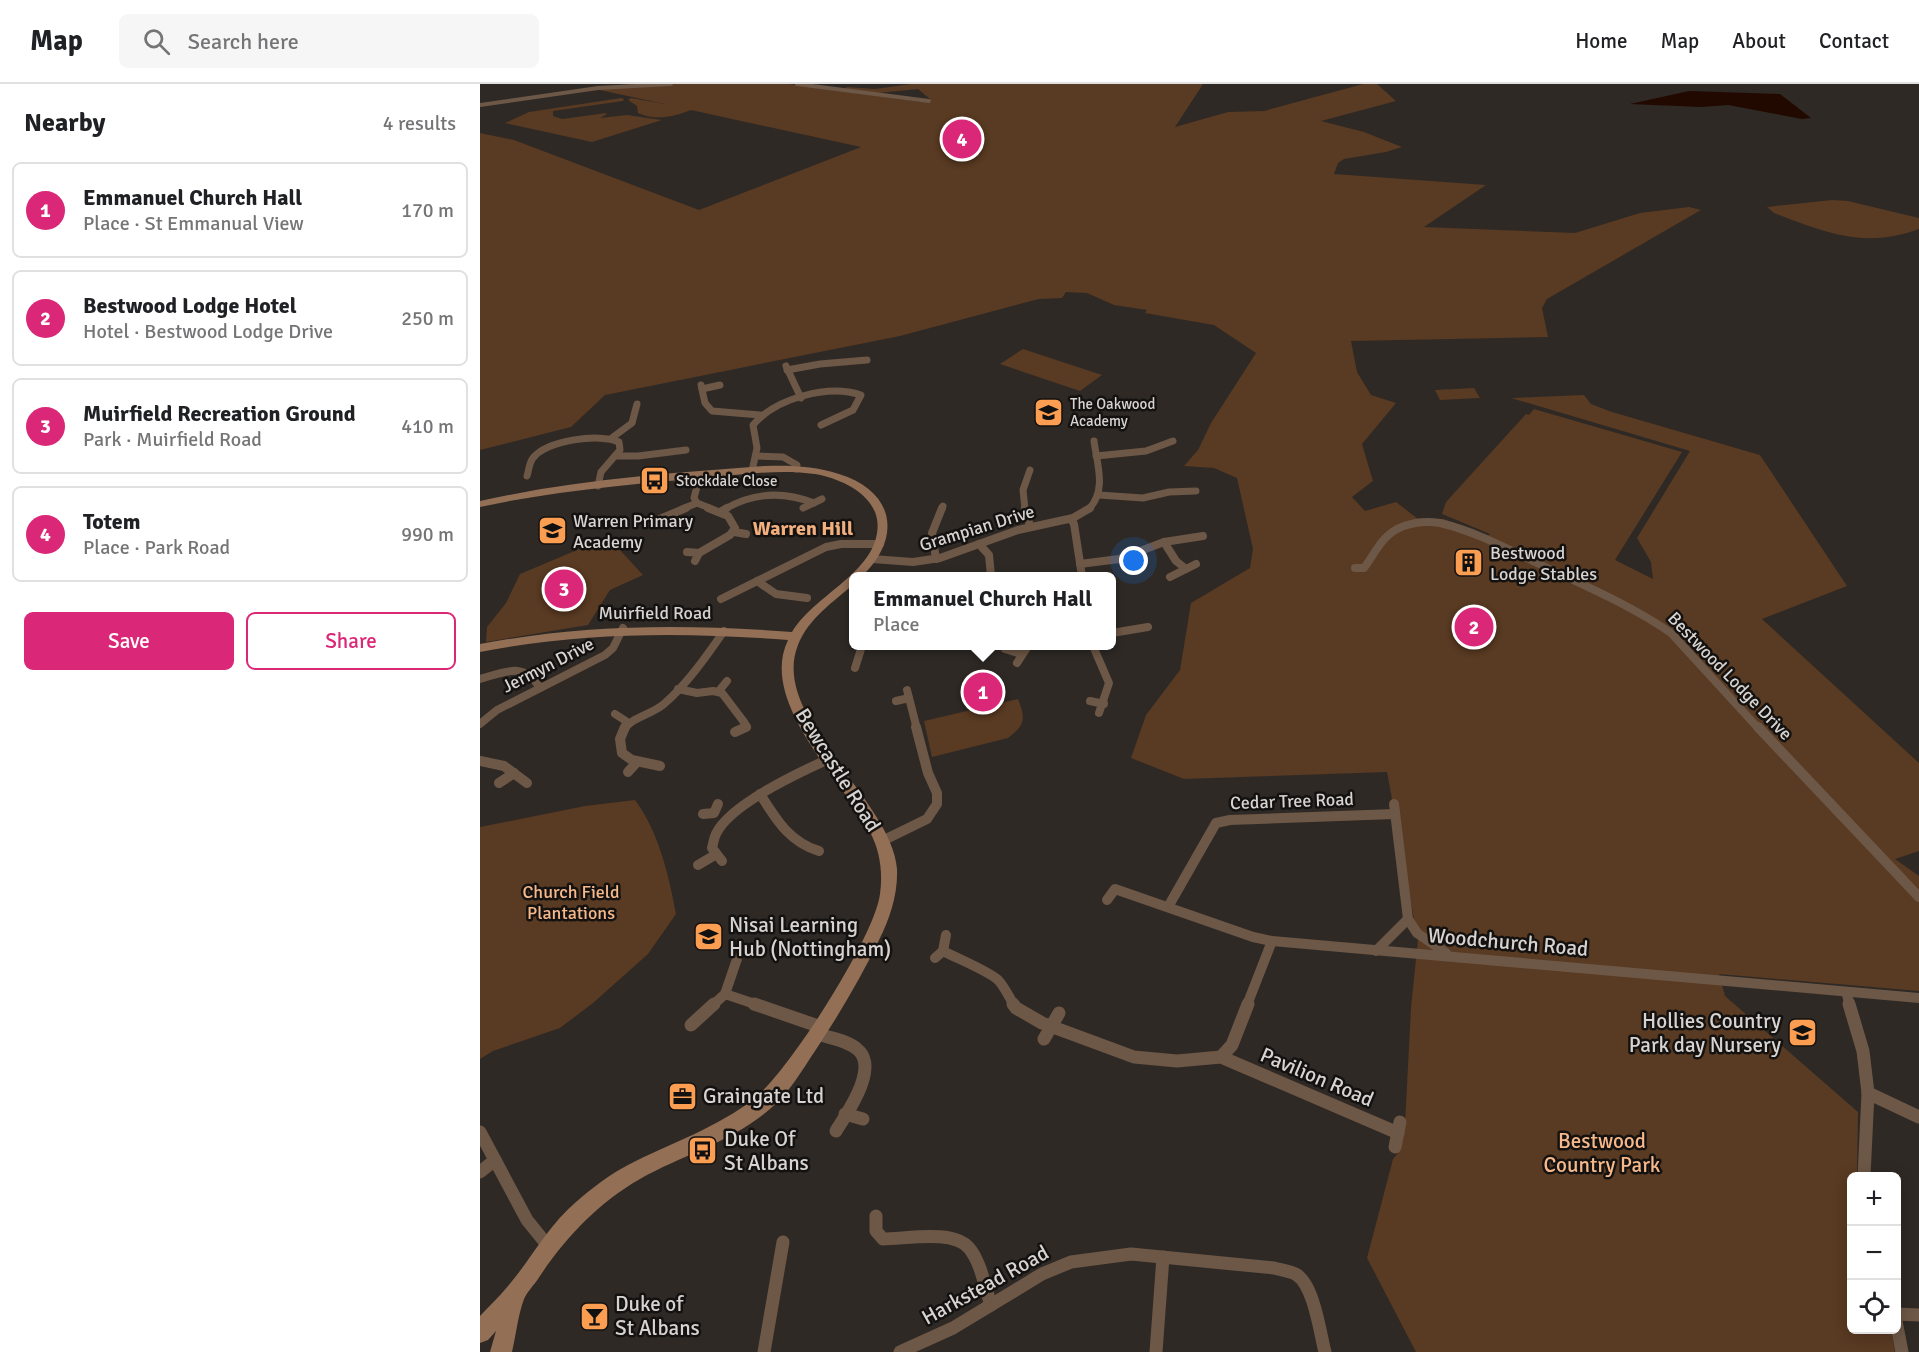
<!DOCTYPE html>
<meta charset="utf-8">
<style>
body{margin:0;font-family:Signika,sans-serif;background:#f6f6f6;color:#202124}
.controls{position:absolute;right:18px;bottom:18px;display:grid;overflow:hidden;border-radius:9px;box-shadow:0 3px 15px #0003}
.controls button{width:54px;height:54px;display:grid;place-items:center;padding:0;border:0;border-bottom:2px solid #e0e0e0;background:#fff;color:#202124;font:30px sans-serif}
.you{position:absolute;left:654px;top:477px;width:21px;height:21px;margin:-15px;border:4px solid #fff;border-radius:50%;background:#1a73e8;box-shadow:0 0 0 9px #1a73e833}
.badge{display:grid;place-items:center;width:39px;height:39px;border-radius:50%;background:#db2777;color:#fff;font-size:20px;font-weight:700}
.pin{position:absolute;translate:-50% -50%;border:3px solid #fff;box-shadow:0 2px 6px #0006}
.popup{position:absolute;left:369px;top:488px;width:267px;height:78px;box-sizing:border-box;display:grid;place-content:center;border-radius:9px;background:#fff;filter:drop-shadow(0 2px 4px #0005);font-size:20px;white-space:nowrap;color:#757577}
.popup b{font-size:22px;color:#202124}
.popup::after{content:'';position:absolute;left:50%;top:100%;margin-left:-12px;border:12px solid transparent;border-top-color:#fff}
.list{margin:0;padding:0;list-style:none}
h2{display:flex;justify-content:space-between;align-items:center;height:78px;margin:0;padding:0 24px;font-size:26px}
h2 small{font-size:20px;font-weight:400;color:#757577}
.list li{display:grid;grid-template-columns:39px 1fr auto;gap:18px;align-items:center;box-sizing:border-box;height:96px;margin:0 12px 12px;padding:0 12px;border:2px solid #e0e0e0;border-radius:9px}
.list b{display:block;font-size:22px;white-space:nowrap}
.list p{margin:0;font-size:20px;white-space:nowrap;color:#757577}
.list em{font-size:20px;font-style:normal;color:#757577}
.actions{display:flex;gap:12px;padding:18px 24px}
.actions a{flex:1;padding:14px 0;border:2px solid #db2777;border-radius:9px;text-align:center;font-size:21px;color:#db2777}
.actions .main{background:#db2777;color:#fff}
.icon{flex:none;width:33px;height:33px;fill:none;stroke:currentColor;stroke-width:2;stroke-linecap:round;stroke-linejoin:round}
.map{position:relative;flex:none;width:1439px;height:1268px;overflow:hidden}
header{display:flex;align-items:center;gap:36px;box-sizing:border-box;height:84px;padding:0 30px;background:#fff;border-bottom:2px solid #e0e0e0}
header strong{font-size:28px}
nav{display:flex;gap:33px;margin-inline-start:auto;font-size:21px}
.search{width:420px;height:54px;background:#f6f6f6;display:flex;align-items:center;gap:15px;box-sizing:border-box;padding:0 21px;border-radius:9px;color:#757577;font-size:22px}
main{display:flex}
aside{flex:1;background:#fff}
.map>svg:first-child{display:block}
.green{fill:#593a22}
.water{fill:#210900}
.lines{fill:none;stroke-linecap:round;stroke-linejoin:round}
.street-far4{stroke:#6d5746;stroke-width:4}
.street-far3{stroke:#6d5746;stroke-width:7}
.street-far2{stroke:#6d5746;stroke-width:8}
.street-far1{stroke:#6d5746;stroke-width:10}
.street{stroke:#6d5746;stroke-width:13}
.secondary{fill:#936f55;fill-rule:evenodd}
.labels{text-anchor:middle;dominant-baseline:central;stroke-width:5;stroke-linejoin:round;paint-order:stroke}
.far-poi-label{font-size:15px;fill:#d7d3d0;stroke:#141210;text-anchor:start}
.poi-label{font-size:18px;fill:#d7d3d0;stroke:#141210;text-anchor:start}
.street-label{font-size:18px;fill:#d7d3d0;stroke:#141210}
.park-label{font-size:18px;fill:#f7b88a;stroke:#141210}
.neighbourhood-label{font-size:20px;font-weight:bold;fill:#f1af7e;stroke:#141210}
.near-street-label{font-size:21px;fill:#d7d3d0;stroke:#141210}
.near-poi-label{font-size:21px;fill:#d7d3d0;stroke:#141210;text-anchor:start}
.near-park-label{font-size:21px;fill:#f7b88a;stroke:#141210}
</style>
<header>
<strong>Map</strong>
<div class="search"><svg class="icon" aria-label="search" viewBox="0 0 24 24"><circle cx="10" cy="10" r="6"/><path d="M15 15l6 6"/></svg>Search here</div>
<nav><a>Home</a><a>Map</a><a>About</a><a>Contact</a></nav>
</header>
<main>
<aside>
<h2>Nearby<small>4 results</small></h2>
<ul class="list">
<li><span class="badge">1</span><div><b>Emmanuel Church Hall</b><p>Place · St Emmanual View</p></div><em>170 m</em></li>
<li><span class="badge">2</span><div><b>Bestwood Lodge Hotel</b><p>Hotel · Bestwood Lodge Drive</p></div><em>250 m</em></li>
<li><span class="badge">3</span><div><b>Muirfield Recreation Ground</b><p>Park · Muirfield Road</p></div><em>410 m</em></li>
<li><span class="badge">4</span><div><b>Totem</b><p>Place · Park Road</p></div><em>990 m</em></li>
</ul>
<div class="actions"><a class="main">Save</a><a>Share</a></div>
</aside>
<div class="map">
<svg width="1439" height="1268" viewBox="0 0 1439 1268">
<rect width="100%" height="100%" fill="#2e2925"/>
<g class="green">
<path d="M189 0H309L442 18 451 16 438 5 397 9 363 6 367 3 395 5 431 0H723L695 43 748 28 784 27 883 0H897L916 17 841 37 884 48 922 63 906 68 864 75 858 79 854 90 1006 101 944 143 1095 149 1160 129 1209 123 1221 126 1067 215 1062 224 1068 253 871 257 877 288 891 311 916 319 882 360 893 397 872 413 885 427 916 418 938 435H964L1007 453 1010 450 962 430 966 418 1046 330 1049 331 1054 325 1202 368 1135 476 1173 495 1171 478 1157 454 1210 367 1031 314 1104 311 1111 320 1132 328 1280 371 1367 502 1282 535 1439 679V767L1415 775 1439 792V907L1239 890 1245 912 1378 1028 1377 1092H1372V1246H1411L1415 1268H936L887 1174 913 1075 918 1069 925 1040 931 924 939 846 934 835 907 688 704 695 651 674 666 631 700 586 711 519 770 484 773 465 757 394 734 384 704 382 718 366 731 339 776 269 734 241 665 229 667 226 634 221 607 209 586 208 582 214 559 215 420 252 125 311 91 343 0 366V49L34 56 219 126 381 63 211 26C193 33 176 37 158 29L157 22 148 16 151 14 185 20 115 5Z"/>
<path d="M141 14 144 15 143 17 73 27V32L82 35 126 29 127 30 120 34 147 31 182 36 112 58 25 39 49 28Z"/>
<path d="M1352 116 1368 117 1439 134V145C1385 165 1345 149 1294 129L1287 123Z"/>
<path d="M543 265 622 291 600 307 520 280Z"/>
<path d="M994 304 1000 314 960 316 955 306Z"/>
<path d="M128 453 163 491 130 506 108 541 6 558 7 543 26 519 40 490Z"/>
<path d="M538 615C546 635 545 641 528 654L452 673 444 637Z"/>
<path d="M155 716C179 748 189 792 196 830L168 870 113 919 80 944 13 967 0 975V743L105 722Z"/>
</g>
<path class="water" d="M1209 7 1300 10 1331 34 1322 35 1248 21 1221 23 1150 20Z"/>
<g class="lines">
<g class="street-far4">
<path d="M317 0 449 17"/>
<path d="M0 21 118 4 191 0"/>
</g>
<g class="street-far3">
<path d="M306 282 321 314"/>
<path d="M307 286 340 280 387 276"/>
<path d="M221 301 225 319 232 327 280 331"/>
<path d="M222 305 240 301"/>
<path d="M133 353 152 339 157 320"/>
<path d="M135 372H158L206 366"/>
<path d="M276 372 303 373 317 381 316 385"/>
<path d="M616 372 666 367 693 357"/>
<path d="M272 387 277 364 273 341C296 314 348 300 381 311L373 326 341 341"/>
<path d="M220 391 214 414 217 419 232 425"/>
<path d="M47 392C49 386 49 379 53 374 67 356 120 349 139 358L140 366 121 388 118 402"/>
<path d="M619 411 663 414 689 408 716 407"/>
<path d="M323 424 342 415"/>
<path d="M202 425 217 419"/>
<path d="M245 425C274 408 303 407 334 419"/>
<path d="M462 425 463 422"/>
<path d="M545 425 543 406 550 386"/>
<path d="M609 425C627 406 617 380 614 357"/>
</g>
<g class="street-far2">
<path d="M545 424 550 442"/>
<path d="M240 428 247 424"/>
<path d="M591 435 594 440 602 492"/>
<path d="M170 439 206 424"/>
<path d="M254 448 266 450"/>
<path d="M684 458 696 477 706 485"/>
<path d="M499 460 509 471 511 492"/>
<path d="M207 468 219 469 215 477"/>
<path d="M219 469 250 451 255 444 248 432 228 424"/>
<path d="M392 475 433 478 460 474 538 446 593 434 610 424"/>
<path d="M456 475 452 449 462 424"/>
<path d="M600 480 639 475 684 458 723 452"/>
<path d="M875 484H884C896 468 903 449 924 442 935 438 948 437 960 439 994 447 1026 464 1057 479 1103 501 1149 520 1191 549L1279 645"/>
<path d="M690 493 716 480"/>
<path d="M277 497 296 510 327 514"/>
<path d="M241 515 346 463 361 460H400"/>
<path d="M632 549 668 543"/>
<path d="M613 562 629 599 619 629"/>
<path d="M525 565 541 570"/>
<path d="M537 579 548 562"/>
<path d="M375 584 382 562"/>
<path d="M0 595C25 588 44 577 60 604"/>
<path d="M198 605 217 609 233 607 242 609 264 638 267 643 262 645"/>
<path d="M427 606 437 645"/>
<path d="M238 608 247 597"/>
<path d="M416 617 429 614"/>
<path d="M610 617 624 620"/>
<path d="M135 630 149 639"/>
<path d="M0 640 17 626 125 571 133 564 143 544"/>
<path d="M144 645C154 632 171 631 184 620 207 600 226 573 244 547"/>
</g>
<g class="street-far1">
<path d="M145 643 140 655 142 669 152 676 180 682"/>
<path d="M1278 643 1439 813"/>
<path d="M255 648 266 643"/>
<path d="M0 677 24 682 47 699"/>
<path d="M148 688 157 678"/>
<path d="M19 699 34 689"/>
<path d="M280 710C296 735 309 758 339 767"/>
<path d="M223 730 234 729 238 720"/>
<path d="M402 757 447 735 457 720V709L448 689 436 643"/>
<path d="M242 777 232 764C233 760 234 754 236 750 249 721 320 688 349 675"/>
<path d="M218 781 235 771"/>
<path d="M627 816 635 805 773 853 792 857 1439 914"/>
<path d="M688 823 736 739 750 736 915 730"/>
<path d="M928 835 937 849 966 869"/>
<path d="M463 867C476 874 511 888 519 897 525 904 529 913 534 921"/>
<path d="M896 867 928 835 914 720"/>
<path d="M455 874 463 867 466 851"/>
<path d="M1366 908 1370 921"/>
<path d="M245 910 278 921"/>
<path d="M233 921 245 910 257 875"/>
<path d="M767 921 792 857"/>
</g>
<g class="street">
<path d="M274 920 341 943"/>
<path d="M533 920 536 924 562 939 654 973 697 977 741 973 918 1049"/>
<path d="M1369 920 1383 967 1388 1009 1384 1092"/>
<path d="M211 941 234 920"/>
<path d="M337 950C350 954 367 956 377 965 400 983 367 1029 356 1047"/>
<path d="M564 955 579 929"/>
<path d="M741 973 752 961 768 920"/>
<path d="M1388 1009 1439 1033"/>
<path d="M365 1030 383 1035"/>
<path d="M0 1048 47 1136 68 1162"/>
<path d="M915 1063 920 1038"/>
<path d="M0 1088 15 1076"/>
<path d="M396 1132V1147L403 1155C426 1155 473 1145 489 1164 501 1178 505 1204 511 1221"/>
<path d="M1416 1230 1439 1231"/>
<path d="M1416 1237 1422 1268"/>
<path d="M284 1268 303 1158"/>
<path d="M420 1268 473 1244 562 1190 591 1178 651 1170 794 1184C801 1186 811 1187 817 1191 834 1202 840 1249 845 1268"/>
<path d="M676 1268 683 1173"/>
</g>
<path class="secondary" d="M285 382C310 381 334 382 359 390 414 407 423 453 382 492H374V500C353 518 328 535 318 561 289 633 412 716 417 785 418 810 410 834 399 856 381 894 358 932 335 967 321 988 309 1009 290 1025 252 1058 202 1071 160 1095 118 1119 84 1155 58 1195 54 1201 47 1208 44 1215 38 1231 36 1251 32 1268H10L16 1247 8 1256 0 1259V1232C9 1222 19 1213 28 1202 52 1174 67 1143 96 1118 111 1105 130 1090 148 1081 190 1059 238 1044 276 1013 310 985 395 852 400 810 403 788 400 767 390 748 363 697 278 618 308 556 202 548 104 548 0 568V560C106 540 205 540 312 548 334 512 391 490 397 449 403 414 364 395 335 390 302 385 268 390 235 393 156 400 78 406 0 423V417C94 396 189 389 285 382Z"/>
</g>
<defs>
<symbol id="school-square" viewBox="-11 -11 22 22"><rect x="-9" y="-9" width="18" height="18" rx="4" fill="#fb9e51" stroke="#141210"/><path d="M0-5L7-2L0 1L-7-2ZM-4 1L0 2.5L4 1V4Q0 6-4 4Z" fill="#111"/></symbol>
<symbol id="bus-square" viewBox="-11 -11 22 22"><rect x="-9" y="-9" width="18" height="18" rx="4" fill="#fb9e51" stroke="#141210"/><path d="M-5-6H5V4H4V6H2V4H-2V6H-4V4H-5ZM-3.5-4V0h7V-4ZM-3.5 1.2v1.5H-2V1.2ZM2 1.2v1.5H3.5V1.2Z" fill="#111"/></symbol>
<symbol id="building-square" viewBox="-11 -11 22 22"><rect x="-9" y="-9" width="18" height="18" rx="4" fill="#fb9e51" stroke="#141210"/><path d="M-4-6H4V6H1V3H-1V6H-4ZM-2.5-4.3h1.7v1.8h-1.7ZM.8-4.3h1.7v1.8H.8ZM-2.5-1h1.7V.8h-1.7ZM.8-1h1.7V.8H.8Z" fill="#111"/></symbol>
<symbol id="office-square" viewBox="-11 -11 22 22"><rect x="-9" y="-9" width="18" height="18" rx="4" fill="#fb9e51" stroke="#141210"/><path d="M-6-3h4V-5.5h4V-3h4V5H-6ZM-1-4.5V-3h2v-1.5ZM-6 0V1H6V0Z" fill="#111"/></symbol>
<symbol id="bar-square" viewBox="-11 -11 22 22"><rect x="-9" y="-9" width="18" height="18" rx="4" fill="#fb9e51" stroke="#141210"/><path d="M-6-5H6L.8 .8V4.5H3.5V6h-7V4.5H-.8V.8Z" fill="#111"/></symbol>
</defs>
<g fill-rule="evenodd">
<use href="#school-square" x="552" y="312" width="33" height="33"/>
<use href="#bus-square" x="158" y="380" width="33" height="33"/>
<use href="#school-square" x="56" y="430" width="33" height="33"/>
<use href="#building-square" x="972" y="462" width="33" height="33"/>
<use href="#school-square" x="212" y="836" width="33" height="33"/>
<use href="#school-square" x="1306" y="932" width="33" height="33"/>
<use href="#office-square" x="186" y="996" width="33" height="33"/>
<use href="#bus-square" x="206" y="1050" width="33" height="33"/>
<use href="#bar-square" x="98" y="1216" width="33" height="33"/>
</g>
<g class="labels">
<g class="far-poi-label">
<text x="590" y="320">The Oakwood<tspan x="590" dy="17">Academy</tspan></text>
<text x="196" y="397">Stockdale Close</text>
</g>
<g class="poi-label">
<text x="93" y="437">Warren Primary<tspan x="93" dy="21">Academy</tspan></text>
<text x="1010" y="469">Bestwood<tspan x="1010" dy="21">Lodge Stables</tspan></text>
</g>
<g class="street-label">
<text transform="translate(497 444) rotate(-17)">Grampian Drive</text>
<text x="175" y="529">Muirfield Road</text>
<text transform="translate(68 581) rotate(-27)">Jermyn Drive</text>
<text transform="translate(1250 592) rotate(46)">Bestwood Lodge Drive</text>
<text transform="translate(812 717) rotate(-2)">Cedar Tree Road</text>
</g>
<g class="park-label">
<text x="91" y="808">Church Field<tspan x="91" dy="21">Plantations</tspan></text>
</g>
<g class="neighbourhood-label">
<text x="323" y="444">Warren Hill</text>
</g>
<g class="near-street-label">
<text transform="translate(358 686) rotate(58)">Bewcastle Road</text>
<text transform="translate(1028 858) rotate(5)">Woodchurch Road</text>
<text transform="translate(837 993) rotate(23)">Pavilion Road</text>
<text transform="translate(505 1201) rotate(-29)">Harkstead Road</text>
</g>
<g class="near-poi-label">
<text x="249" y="841">Nisai Learning<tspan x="249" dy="24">Hub (Nottingham)</tspan></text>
<text x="1301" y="937" text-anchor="end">Hollies Country<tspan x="1301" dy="24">Park day Nursery</tspan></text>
<text x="223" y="1012">Graingate Ltd</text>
<text x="244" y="1055">Duke Of<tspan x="244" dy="24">St Albans</tspan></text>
<text x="135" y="1220">Duke of<tspan x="135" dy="24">St Albans</tspan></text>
</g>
<g class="near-park-label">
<text x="1122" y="1057">Bestwood<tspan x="1122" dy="24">Country Park</tspan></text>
</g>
</g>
</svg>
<div class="controls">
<button>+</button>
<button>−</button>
<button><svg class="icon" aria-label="locate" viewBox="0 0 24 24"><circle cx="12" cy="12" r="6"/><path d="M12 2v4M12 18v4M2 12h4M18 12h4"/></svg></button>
</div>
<div class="you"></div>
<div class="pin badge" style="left:503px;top:608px">1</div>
<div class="popup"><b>Emmanuel Church Hall</b>Place</div>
<div class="pin badge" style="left:994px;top:543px">2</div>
<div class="pin badge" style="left:84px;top:505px">3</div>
<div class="pin badge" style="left:482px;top:55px">4</div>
</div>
</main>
